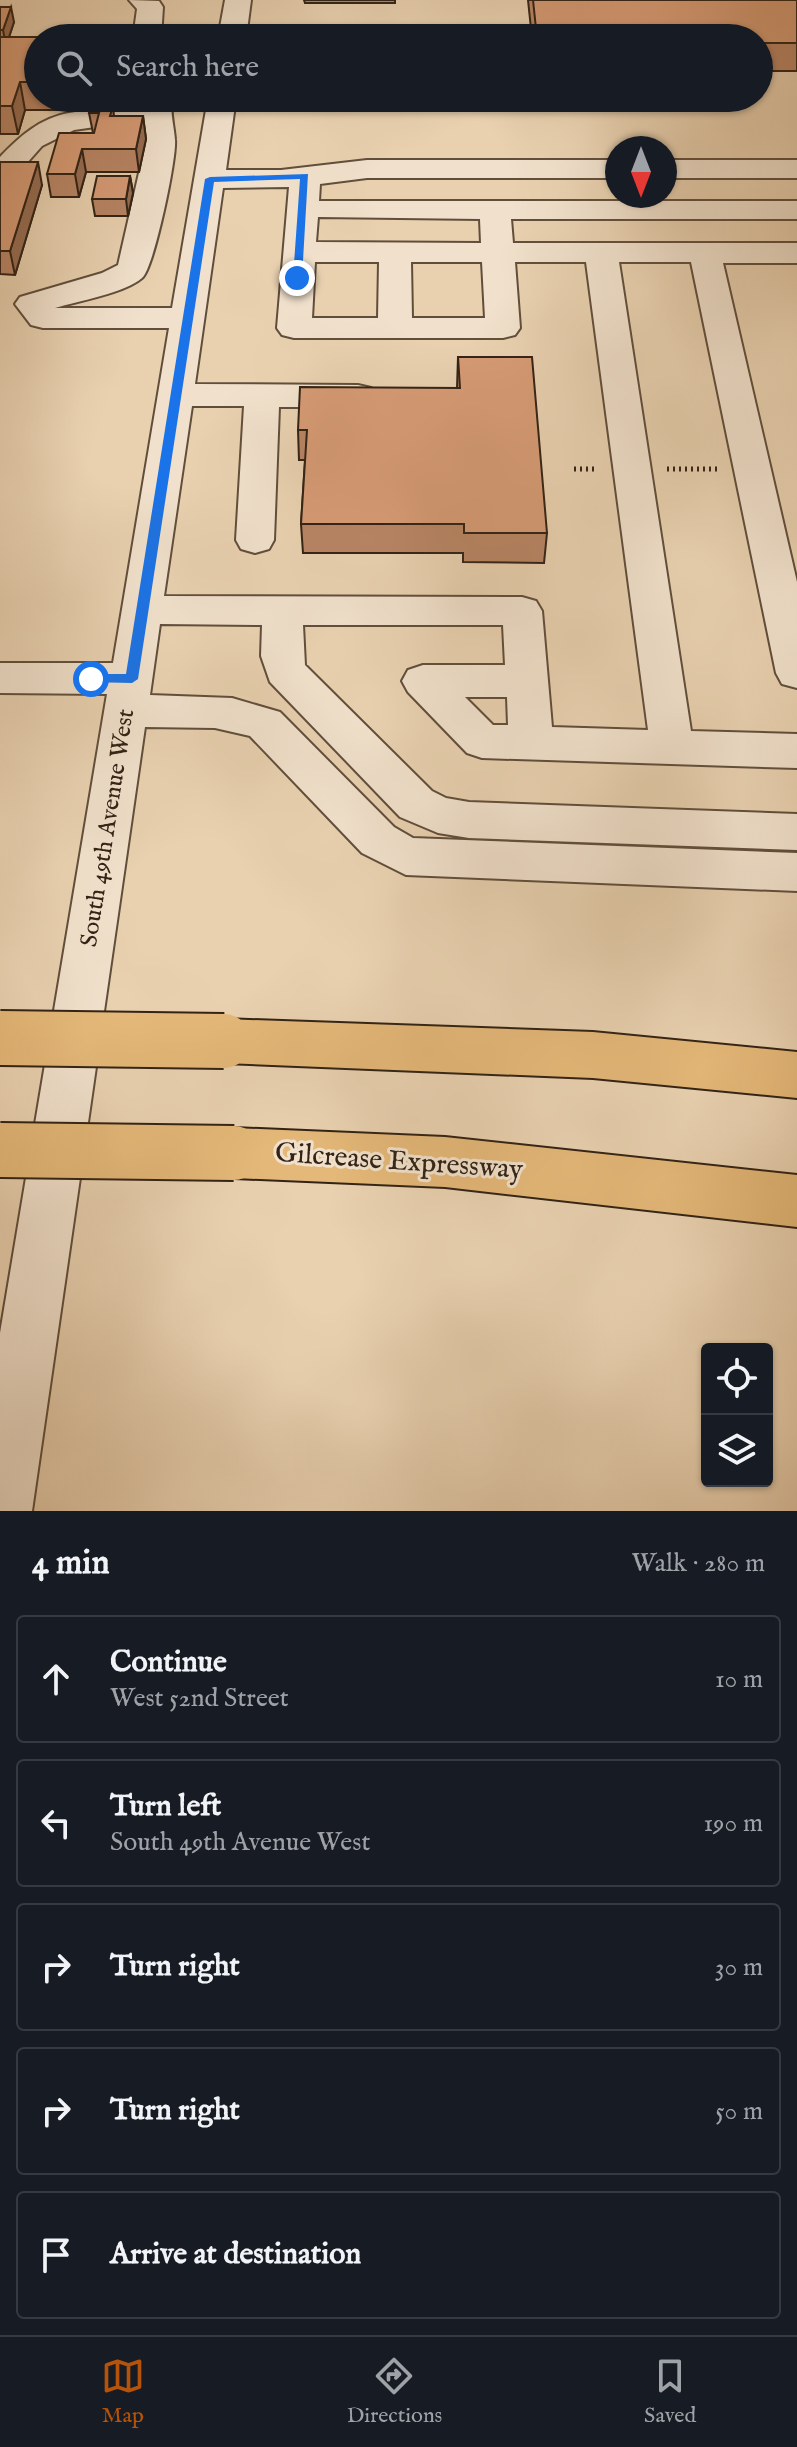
<!DOCTYPE html>
<meta charset="utf-8">
<style>
body{margin:0;font-family:"IM FELL English",serif;background:#20242c;color:#f1f3f6}
.controls{position:absolute;right:24px;bottom:24px;display:grid;overflow:hidden;border-radius:8px;box-shadow:0 2px 6px #0004}
.controls button{width:72px;height:72px;display:grid;place-items:center;padding:0;border:0;border-bottom:2px solid #363941;background:#171b24;color:#f1f3f6;font:40px sans-serif}
.compass{position:absolute;left:605px;top:136px;width:72px;height:72px;border-radius:50%;background:#171b24;box-shadow:0 2px 6px #0004;rotate:180deg}
.stop{position:absolute;width:24px;height:24px;margin:-18px;border:6px solid #1a73e8;border-radius:50%;background:#fff}
.stop.end{background:#1a73e8;border-color:#fff;box-shadow:0 2px 8px #0008}
.list{margin:0;padding:0;list-style:none}
h2{display:flex;justify-content:space-between;align-items:center;height:104px;margin:0;padding:0 32px;font-size:34px}
h2 small{font-size:26px;font-weight:400;color:#9ea1a6}
.list li{display:grid;grid-template-columns:52px 1fr auto;gap:24px;align-items:center;box-sizing:border-box;height:128px;margin:0 16px 16px;padding:0 16px;border:2px solid #363941;border-radius:8px}
.list b{display:block;font-size:30px;white-space:nowrap}
.list p{margin:0;font-size:26px;white-space:nowrap;color:#9ea1a6}
.list em{font-size:26px;font-style:normal;color:#9ea1a6}
.icon{flex:none;width:44px;height:44px;fill:none;stroke:currentColor;stroke-width:2;stroke-linecap:round;stroke-linejoin:round}
.map{position:relative;flex:none;width:797px;height:1511px;overflow:hidden}
.search{position:absolute;background:#171b24;box-shadow:0 2px 6px #0004;left:24px;right:24px;top:24px;height:88px;display:flex;align-items:center;gap:20px;box-sizing:border-box;padding:0 28px;border-radius:44px;color:#9ea1a6;font-size:30px}
.sheet{height:824px;background:#171b24}
nav{display:flex;justify-content:space-around;align-items:center;box-sizing:border-box;height:112px;border-top:2px solid #363941;background:#171b24;font-size:22px;color:#9ea1a6}
nav a{display:grid;justify-items:center;gap:4px}
nav .on{color:#b45309}
.map>svg:first-child{display:block}
.lines{fill:none;stroke-linecap:round;stroke-linejoin:round}
.minor-casing{stroke:#604e3c;stroke-width:4}
.highway-casing{stroke:#322316;stroke-width:4}
.path{stroke:#322316;stroke-width:5;stroke-dasharray:2 4;stroke-linecap:butt}
.minor{fill:#f1e1cc;fill-rule:evenodd}
.highway{fill:#e4b878;fill-rule:evenodd}
.highway-bridge-casing{stroke:#322316;stroke-width:58;stroke-linecap:butt}
.highway-bridge{stroke:#e4b878;stroke-width:54}
.wall{fill:#b88565;stroke:#322316;stroke-width:2}
.shaded-wall{fill:#966c52;stroke:#322316;stroke-width:2}
.building{fill:#d69b75;stroke:#322316;stroke-width:2}
.route{fill:#1a73e8}
.labels{text-anchor:middle;dominant-baseline:central;stroke-width:6;stroke-linejoin:round;paint-order:stroke}
.street-label{font-size:24px;fill:#322316;stroke:#f1e1cc}
.near-street-label{font-size:28px;fill:#322316;stroke:#f1e1cc}
</style>
<div class="map">
<svg width="797" height="1511" viewBox="0 0 797 1511">
<rect width="100%" height="100%" fill="#e9d1b0"/>
<filter id="stains"><feTurbulence type="fractalNoise" baseFrequency=".0025" numOctaves="4"/><feColorMatrix values="0 0 0 0 .2 0 0 0 0 .09 0 0 0 0 .02 0 0 0 .5 -.17"/></filter>
<radialGradient id="worn" r=".72"><stop offset=".6" stop-color="#630" stop-opacity="0"/><stop offset="1" stop-color="#630" stop-opacity=".3"/></radialGradient>
<g class="lines">
<defs>
<g id="minor">
<path d="M129 0 159 1 163 7 161 38H133L137 9Z"/>
<path d="M225 0H251L246 38H218Z"/>
<path d="M130 98H172C170 115 174 125 175 140 177 157 154 268 142 278 125 293 78 301 55 308H172L208 98H236L226 170H281L367 160H617V178H367L320 184 319 201H797V219H511L513 243H797V263H723L797 582V688L782 684 776 673 691 262H619L691 731 797 734V768L482 758 467 753 408 692 402 681 408 670 423 665H505L503 625H303L305 665 432 791 446 798 469 802 797 814V850L469 838 438 833 400 817 270 682 261 656 262 625 160 624 150 695 232 698 280 712 394 827 413 838 797 853V891L406 875 362 853 250 736 215 728 145 727 32 1511H0V1333L107 694 0 693V663H113L169 328H43L31 325 15 304 20 297 102 273 118 265 146 142 141 116 123 123 74 130 42 146 11 181 0 184V157C19 137 40 118 69 113 91 109 111 109 130 98ZM289 187 277 328 282 335 294 338H503L515 335 520 328 515 262H586L648 730 552 727 542 611 536 601 522 597 164 596 192 406H244L236 540 241 549 255 553 269 549 274 540 279 407H358L371 404 376 396 371 388 358 385 195 384 223 188ZM318 217 480 219 481 243 316 242ZM315 262H379L378 318H312ZM411 262H482L485 318H412ZM465 697H507L508 725H493Z"/>
<rect x="665" y="160" width="132" height="18"/>
</g>
<g id="highway">
<path d="M224 1019 593 1032 797 1052V1098L593 1078 224 1063 206 1057 199 1041 206 1025Z"/>
<path d="M234 1128 445 1137 797 1175V1227L445 1187 234 1178 215 1171 207 1153 215 1135Z"/>
</g>
</defs>
<use href="#minor" class="minor-casing"/>
<use href="#highway" class="highway-casing"/>
<g class="path">
<path d="M574 469H597"/>
<path d="M667 469H717"/>
</g>
<use href="#minor" class="minor"/>
<use href="#highway" class="highway"/>
<defs>
<g id="highway-bridge">
<path d="M0 1038 224 1041"/>
<path d="M0 1150 234 1153"/>
</g>
</defs>
<use href="#highway-bridge" class="highway-bridge-casing"/>
<use href="#highway-bridge" class="highway-bridge"/>
</g>
<g class="wall">
<path d="M304 0H395V3H305Z"/>
<path d="M528 0H797V71H759V38H532Z"/>
<path d="M0 7 14 22 9 37 38 38V98H114L112 106H113L114 116H143L146 139 139 172H86L79 197H51L47 174 93 133 89 113 90 110H25L18 134H0Z"/>
<path d="M0 162 42 185 15 275 0 274Z"/>
<path d="M130 176 133 193 128 216H95L92 199Z"/>
<path d="M458 357 547 533 544 563 463 562V553H303L301 524 305 460H299L298 430 457 388Z"/>
</g>
<g class="shaded-wall">
<path d="M11 7 14 22 6 46 3 30Z"/>
<path d="M20 82 25 110 18 134 12 106Z"/>
<path d="M109 98H114L111 110Z"/>
<path d="M143 116 146 139 139 172 136 149Z"/>
<path d="M82 149 86 172 79 197 75 174Z"/>
<path d="M38 162 42 185 15 275 10 251Z"/>
<path d="M130 176 133 193 128 216 126 199Z"/>
</g>
<g class="building">
<path d="M533 0H797V43H759V38H537Z"/>
<path d="M0 7H11L3 30H0Z"/>
<path d="M0 37H118V38H38V82H20L12 106H0Z"/>
<path d="M91 106H113L110 116H143L136 149H82L75 174H47L59 133H94L99 113H89Z"/>
<path d="M0 162H38L10 251H0Z"/>
<path d="M97 176H130L126 199H92Z"/>
<path d="M458 357H532L547 533H464V524H301L307 430H298L300 387 460 388Z"/>
</g>
<path class="route" d="M308 174 302 278 297 281 293 278 300 179 214 182 138 679 132 683 87 682V675L91 674H126L205 179 210 177Z"/>
<g class="labels">
<g class="street-label">
<text transform="translate(108 828) rotate(-81)">South 49th Avenue West</text>
</g>
<g class="near-street-label">
<text transform="translate(399 1162) rotate(4)">Gilcrease Expressway</text>
</g>
</g>
<rect width="100%" height="100%" filter="url(#stains)"/>
<rect width="100%" height="100%" fill="url(#worn)"/>
</svg>
<div class="controls">
<button><svg class="icon" aria-label="locate" viewBox="0 0 24 24"><circle cx="12" cy="12" r="6"/><path d="M12 2v4M12 18v4M2 12h4M18 12h4"/></svg></button>
<button><svg class="icon" aria-label="layers" viewBox="0 0 24 24"><path d="M12 4l9 5-9 5-9-5zM3 14l9 5 9-5"/></svg></button>
</div>
<svg class="compass" viewBox="-18 -18 36 36"><path d="M0-13l5 13h-10z" fill="#e53935"/><path d="M0 13l5-13h-10z" fill="#9ea1a6"/></svg>
<div class="stop" style="left:91px;top:679px"></div>
<div class="stop end" style="left:297px;top:278px"></div>
<div class="search"><svg class="icon" aria-label="search" viewBox="0 0 24 24"><circle cx="10" cy="10" r="6"/><path d="M15 15l6 6"/></svg>Search here</div>
</div>
<section class="sheet">
<h2>4 min<small>Walk · 280 m</small></h2>
<ul class="list">
<li><svg class="icon" aria-label="ahead" viewBox="0 0 24 24"><path d="M12 20V5M6 11l6-6 6 6"/></svg><div><b>Continue</b><p>West 52nd Street</p></div><em>10 m</em></li>
<li><svg class="icon" aria-label="left" viewBox="0 0 24 24"><path d="M17 20v-9H6M10 6l-5 5 5 5"/></svg><div><b>Turn left</b><p>South 49th Avenue West</p></div><em>190 m</em></li>
<li><svg class="icon" aria-label="right" viewBox="0 0 24 24"><path d="M7 20v-9h11M14 6l5 5-5 5"/></svg><div><b>Turn right</b></div><em>30 m</em></li>
<li><svg class="icon" aria-label="right" viewBox="0 0 24 24"><path d="M7 20v-9h11M14 6l5 5-5 5"/></svg><div><b>Turn right</b></div><em>50 m</em></li>
<li><svg class="icon" aria-label="arrive" viewBox="0 0 24 24"><path d="M6 21V4h12l-3 4 3 4H6"/></svg><div><b>Arrive at destination</b></div></li>
</ul>
</section>
<nav>
<a class="on"><svg class="icon" aria-label="map" viewBox="0 0 24 24"><path d="M3 6l6-2 6 2 6-2v14l-6 2-6-2-6 2zM9 4v14M15 6v14"/></svg>Map</a>
<a><svg class="icon" aria-label="directions" viewBox="0 0 24 24"><path d="M12 3l9 9-9 9-9-9zM9 14v-3h6M13 9l2 2-2 2"/></svg>Directions</a>
<a><svg class="icon" aria-label="saved" viewBox="0 0 24 24"><path d="M7 4h10v16l-5-4-5 4z"/></svg>Saved</a>
</nav>
